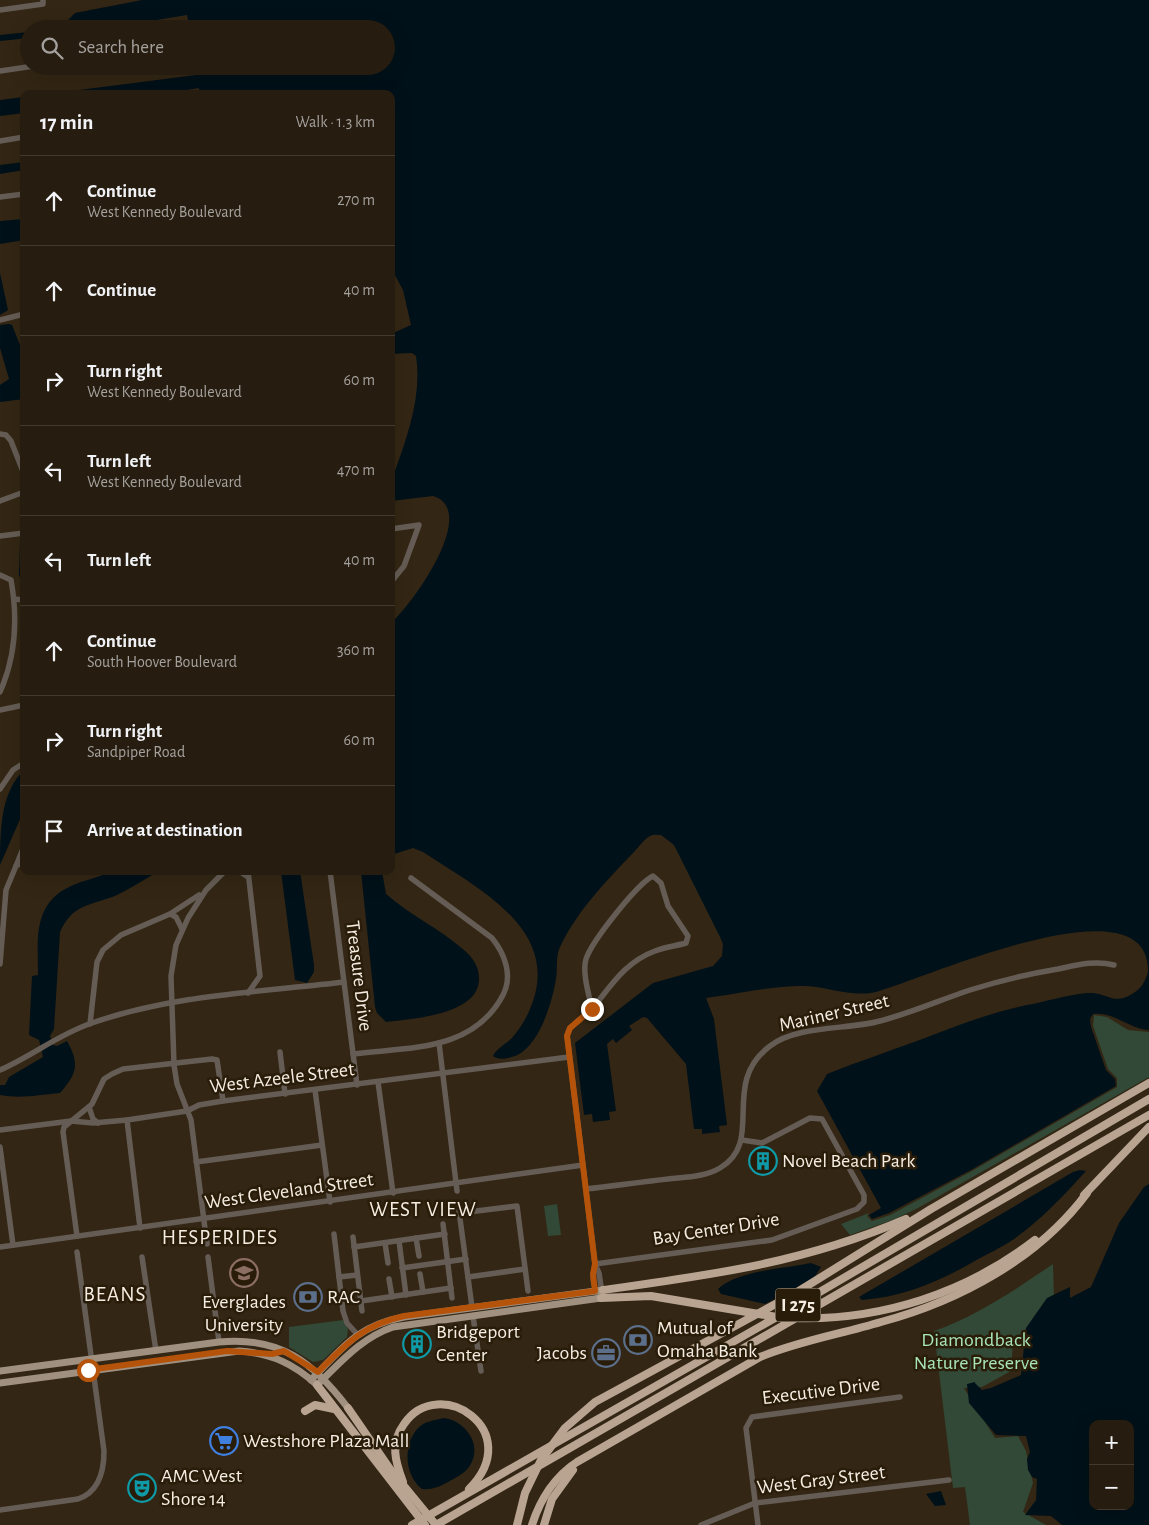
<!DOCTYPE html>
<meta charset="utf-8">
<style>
body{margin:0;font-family:"Alegreya Sans",sans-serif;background:#2e2518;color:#f1f3f6}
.controls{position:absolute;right:15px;bottom:15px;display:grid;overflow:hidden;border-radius:10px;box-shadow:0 5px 20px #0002}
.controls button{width:45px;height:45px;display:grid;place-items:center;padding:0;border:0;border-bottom:1px solid #423a2f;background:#261c0f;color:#f1f3f6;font:25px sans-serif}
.stop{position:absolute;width:15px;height:15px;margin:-11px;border:4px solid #b45309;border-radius:50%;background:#fff}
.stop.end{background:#b45309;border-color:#fff;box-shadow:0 1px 5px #0008}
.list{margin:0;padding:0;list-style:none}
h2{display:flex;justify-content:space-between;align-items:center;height:65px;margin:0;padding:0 20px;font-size:21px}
h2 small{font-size:16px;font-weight:400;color:#a4a19e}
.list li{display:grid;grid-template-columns:32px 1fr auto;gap:15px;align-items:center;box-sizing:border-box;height:90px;padding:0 20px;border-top:1px solid #423a2f}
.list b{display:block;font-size:19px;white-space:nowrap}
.list p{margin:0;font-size:16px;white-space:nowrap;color:#a4a19e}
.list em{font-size:16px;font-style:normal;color:#a4a19e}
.icon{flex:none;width:28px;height:28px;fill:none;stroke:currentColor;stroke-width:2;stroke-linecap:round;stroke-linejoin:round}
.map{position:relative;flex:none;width:1149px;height:1525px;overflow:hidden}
.search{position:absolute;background:#261c0f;box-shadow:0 5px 20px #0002;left:20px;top:20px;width:375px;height:55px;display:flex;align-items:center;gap:12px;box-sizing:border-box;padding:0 18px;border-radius:28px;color:#a4a19e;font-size:19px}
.panel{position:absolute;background:#261c0f;box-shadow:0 5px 20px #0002;left:20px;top:90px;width:375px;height:785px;border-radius:10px}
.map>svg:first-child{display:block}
.green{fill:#314936}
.water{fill:#001119;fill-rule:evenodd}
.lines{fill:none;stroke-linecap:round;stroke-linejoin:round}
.minor{stroke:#655d55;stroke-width:5.5}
.major{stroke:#a09080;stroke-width:7}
.highway{stroke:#b8a491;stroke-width:8}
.route{stroke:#b45309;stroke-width:6}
.labels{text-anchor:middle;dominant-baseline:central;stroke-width:5;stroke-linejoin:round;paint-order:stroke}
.shield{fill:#291d0a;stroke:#b8afa1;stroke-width:1}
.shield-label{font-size:19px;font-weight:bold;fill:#f6ede2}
.street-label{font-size:20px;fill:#f6ede2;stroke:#291d0a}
.poi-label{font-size:20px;fill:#f6ede2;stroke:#291d0a;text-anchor:start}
.park-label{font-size:20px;fill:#a7e4b5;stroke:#291d0a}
.neighbourhood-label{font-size:21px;letter-spacing:1px;fill:#f6ede2;stroke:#291d0a}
</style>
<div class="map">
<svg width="1149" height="1525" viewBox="0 0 1149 1525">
<rect width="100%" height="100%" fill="#332614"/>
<g class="green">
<path d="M1094 1015 1107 1017 1128 1030 1149 1032V1077L918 1208 895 1219 850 1235 841 1224 869 1213 867 1216 872 1221 890 1215 972 1171 1117 1087V1078L1108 1069 1093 1026Z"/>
<path d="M557 1204 561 1235 548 1236 544 1206Z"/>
<path d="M1053 1264 1054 1299 1047 1310 1013 1342 1011 1371 982 1387 964 1388 995 1438 1018 1436 1026 1451 1033 1483 1023 1512 1046 1525H970L965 1487 953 1488 934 1331C977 1316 1016 1289 1053 1264Z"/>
<path d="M343 1320 348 1329 347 1337 323 1360 313 1362 289 1347V1327Z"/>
</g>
<g class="water">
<path d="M142 0H1149V1030C1129 1029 1113 1011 1093 1014L1090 1019 1091 1027 1106 1070 1115 1079 1116 1086 971 1170 889 1213 872 1219 869 1215 881 1208 817 1091 827 1074C857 1062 887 1052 917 1041 953 1027 989 1013 1027 1005 1044 1002 1077 992 1093 993 1108 994 1115 1005 1132 994 1141 989 1146 981 1148 971 1149 872 905 988 871 993 848 996 828 987 805 986 776 985 736 994 706 998L714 1019 727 1125 719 1126 720 1132 702 1134V1129H694L686 1064 647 1018 643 1017 629 1026 632 1030 616 1043 613 1039 607 1044 616 1111 609 1112 610 1120 593 1122 592 1114 584 1115 575 1043 653 983 713 966 722 956 723 944 720 937 674 845 661 835C658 835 653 834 650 836 644 839 638 848 634 852 607 880 578 910 561 945 555 955 558 968 556 979 552 1003 539 1047 515 1056 508 1058 499 1061 493 1056 496 1049 506 1044 512 1038 519 1030 526 1019 530 1009 564 930 477 888 423 852L413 848 391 855V623C412 605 480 510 433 496L391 501V476L395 471C408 435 422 395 416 356L412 353 391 354V334L411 325 403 290 391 268V94H200L199 88 163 94H48L196 75 195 66H386V29H190L187 15 102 29H46L66 22 75 13Z"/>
<path d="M29 32V38L0 41V35Z"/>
<path d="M24 97V113L0 116V100Z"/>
<path d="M24 162V170L0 174V165Z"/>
<path d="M24 219V240L0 244V221Z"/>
<path d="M0 273 8 310 0 315Z"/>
<path d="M9 324 12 325 24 355V399L0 402V385L9 379 0 348V325Z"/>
<path d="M20 542 24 545V590L19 575Z"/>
<path d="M24 770V810L0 865C0 832 0 793 24 770Z"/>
<path d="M111 871H159C145 879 131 888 117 895 91 906 73 903 60 932L54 1029 50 1036 53 1045 57 1046 67 1041C80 1064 77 1074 60 1093 38 1095 21 1099 0 1095V1085H5L9 1077 43 1057 39 1040 29 1035 32 976 38 975C38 939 32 904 71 886 84 880 98 878 111 871Z"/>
<path d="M281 871H300L314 965V972L307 983 295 980Z"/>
<path d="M361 871H382L386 894C410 915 440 929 464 950 473 958 479 966 479 979 479 1015 411 1019 386 1022L377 1013 375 1007Z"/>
<path d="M1080 1170 1086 1171C1064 1195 1041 1220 1014 1239 1001 1248 987 1254 973 1262 938 1282 903 1297 862 1300L859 1297 1073 1172Z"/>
<path d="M1149 1184V1525H1062L1051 1516 1025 1515 1036 1500 1037 1479 1032 1477 1028 1470 1027 1459 1030 1452 1026 1436 996 1435 969 1403 967 1384 975 1382V1383L982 1390 991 1388 1021 1375 1026 1328 1047 1298 1070 1287V1298L1091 1287 1119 1223 1144 1187ZM1093 1424H1130V1506H1093Z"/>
<path d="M811 1263 821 1267 813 1279 765 1304 721 1294 718 1289C738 1270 784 1269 811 1263Z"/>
<path d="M444 1418C466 1421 484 1446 469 1467 464 1474 455 1478 448 1482 439 1487 432 1490 422 1489 404 1475 403 1444 418 1428 425 1421 435 1420 444 1418Z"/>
<path d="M941 1491 946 1505 935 1506 926 1494Z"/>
</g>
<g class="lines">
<g class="minor">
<path d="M0 10 43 4V0"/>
<path d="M0 71 34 66"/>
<path d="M0 141 24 137"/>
<path d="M0 197 24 194"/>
<path d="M0 320 24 314"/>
<path d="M0 434 6 435 11 441 24 474"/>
<path d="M0 501 24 492"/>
<path d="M391 529 419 525 404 566 391 582"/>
<path d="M0 536 24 533"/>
<path d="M0 575 11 580C18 619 16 656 0 692"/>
<path d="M14 599 24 600"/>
<path d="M0 710 24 705"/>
<path d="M0 789 13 770 24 763"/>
<path d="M24 846 16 866 24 861"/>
<path d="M239 871 248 877"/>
<path d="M330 871 357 1085"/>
<path d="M653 876 661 883 668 906 688 936 686 943C676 946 665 947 655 951 625 962 611 986 592 1009 589 995 582 973 586 959 592 941 637 884 653 876Z"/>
<path d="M170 914 176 917 182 929"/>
<path d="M0 964 6 890 16 866"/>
<path d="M248 993 260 976 248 871"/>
<path d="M592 1009 570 1028 567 1035 595 1264 599 1273 602 1293"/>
<path d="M90 1024 97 962 103 950 121 935 170 914 199 895"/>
<path d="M439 1043 457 1191"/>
<path d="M280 1052 285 1094"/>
<path d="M353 1054C409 1047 473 1052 503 995 513 976 505 954 492 938L411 878"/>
<path d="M0 1070C32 1056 59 1034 92 1023 172 995 260 992 344 982"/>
<path d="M378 1082 393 1193"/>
<path d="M315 1090 330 1202"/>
<path d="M89 1107 93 1119 98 1123"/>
<path d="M127 1120 140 1228"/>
<path d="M0 1130 71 1121 93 1123 127 1120 187 1111 199 1105 223 1101 569 1057"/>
<path d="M0 1147 13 1245"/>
<path d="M196 1162 322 1145"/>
<path d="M586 1189C613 1186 641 1182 668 1179 685 1177 705 1177 720 1168 766 1141 719 1084 770 1046 797 1025 848 1030 880 1021 911 1013 940 1000 970 990 999 981 1028 974 1058 969 1077 965 1095 960 1114 965"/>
<path d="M458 1204 472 1307"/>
<path d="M460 1213 517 1206 528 1291"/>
<path d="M443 1224 452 1298"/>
<path d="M334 1234 343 1311 347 1323 357 1334"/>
<path d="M77 1236 63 1132 64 1127 92 1104 104 1079 112 1074 123 1069 212 1059 217 1060 223 1101"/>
<path d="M353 1237 362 1311"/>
<path d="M416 1238 419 1256"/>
<path d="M399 1241 406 1295"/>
<path d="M385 1243 388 1263"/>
<path d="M207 1244 191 1120 177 1084 174 1065 171 976 176 945 188 918 206 890 225 871"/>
<path d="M0 1247 583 1165"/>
<path d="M354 1247 445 1234"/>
<path d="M142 1257 156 1351"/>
<path d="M208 1257 219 1342"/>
<path d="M595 1264 772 1240 857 1209 864 1202V1195L822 1119 810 1118 762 1143 742 1140"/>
<path d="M595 1264C592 1277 592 1288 601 1298"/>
<path d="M402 1268 466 1259"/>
<path d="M420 1274 423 1292"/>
<path d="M339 1277 357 1275"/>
<path d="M468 1277 525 1269"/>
<path d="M389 1279 392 1297"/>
<path d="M361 1301 451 1288"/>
<path d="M473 1316 481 1371"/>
<path d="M0 1510 78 1499C99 1492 104 1471 104 1451L77 1252"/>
<path d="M701 1525 755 1503 949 1480"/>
<path d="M758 1525 746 1428 752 1417 900 1397"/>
</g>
<g class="major">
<path d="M0 1371 219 1342C280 1336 313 1362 348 1408"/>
<path d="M311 1380C343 1347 357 1326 404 1317L603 1290"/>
<path d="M0 1383 239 1351C271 1353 294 1364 317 1385 341 1362 361 1338 393 1327L601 1298"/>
</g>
<g class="highway">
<path d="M1084 1195 1149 1127"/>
<path d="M603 1290C711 1275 803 1263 906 1219"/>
<path d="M601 1298 651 1296 777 1317"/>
<path d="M794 1318C881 1321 966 1293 1035 1240"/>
<path d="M317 1385 425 1525"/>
<path d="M348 1408 390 1469 436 1525 1149 1115"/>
<path d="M305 1411 315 1405 334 1409"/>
<path d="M403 1482C395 1461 390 1443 404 1424 439 1373 527 1431 469 1489"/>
<path d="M412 1525 789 1310 1149 1099"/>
<path d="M517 1525 525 1493 541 1460 565 1428 595 1402 794 1294 931 1209 1149 1083"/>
<path d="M532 1525C540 1500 555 1476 577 1462L760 1357C799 1341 841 1334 881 1322 959 1301 1038 1259 1087 1193"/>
<path d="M544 1525 552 1499 573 1470"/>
</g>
</g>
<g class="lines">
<path class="route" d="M88 1370 227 1351 272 1354 284 1351 318 1372C347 1343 363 1325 404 1316L595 1291 593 1274 595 1264 567 1036 570 1028 592 1009"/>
</g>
<defs>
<symbol id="building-ring" viewBox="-11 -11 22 22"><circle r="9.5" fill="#291d0a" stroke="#0f9aa8" stroke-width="1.5"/><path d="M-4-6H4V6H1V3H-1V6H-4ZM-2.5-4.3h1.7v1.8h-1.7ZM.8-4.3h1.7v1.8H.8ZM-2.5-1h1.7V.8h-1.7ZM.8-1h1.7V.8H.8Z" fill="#0f9aa8"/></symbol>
<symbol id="university-ring" viewBox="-11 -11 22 22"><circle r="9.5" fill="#291d0a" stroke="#8d6e63" stroke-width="1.5"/><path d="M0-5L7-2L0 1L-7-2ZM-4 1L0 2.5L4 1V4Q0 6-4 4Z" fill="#8d6e63"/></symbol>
<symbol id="bank-ring" viewBox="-11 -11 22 22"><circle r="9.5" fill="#291d0a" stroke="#5c6f8a" stroke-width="1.5"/><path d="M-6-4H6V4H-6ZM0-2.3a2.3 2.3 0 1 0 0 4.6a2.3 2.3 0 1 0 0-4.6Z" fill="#5c6f8a"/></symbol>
<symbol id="office-ring" viewBox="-11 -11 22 22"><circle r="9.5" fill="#291d0a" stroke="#5c6f8a" stroke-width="1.5"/><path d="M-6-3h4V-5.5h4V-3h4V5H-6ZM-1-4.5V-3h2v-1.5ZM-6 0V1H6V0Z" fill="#5c6f8a"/></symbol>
<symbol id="supermarket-ring" viewBox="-11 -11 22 22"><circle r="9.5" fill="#291d0a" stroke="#3f7fe0" stroke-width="1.5"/><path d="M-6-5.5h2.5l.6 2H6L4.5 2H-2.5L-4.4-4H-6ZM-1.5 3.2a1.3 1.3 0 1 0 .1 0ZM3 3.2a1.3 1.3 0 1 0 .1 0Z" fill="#3f7fe0"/></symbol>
<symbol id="theatre-ring" viewBox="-11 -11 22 22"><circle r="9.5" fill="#291d0a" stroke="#0f9aa8" stroke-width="1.5"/><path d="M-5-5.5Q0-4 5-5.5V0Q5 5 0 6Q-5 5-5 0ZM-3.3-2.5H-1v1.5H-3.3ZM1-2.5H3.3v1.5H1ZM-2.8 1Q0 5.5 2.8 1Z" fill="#0f9aa8"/></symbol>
</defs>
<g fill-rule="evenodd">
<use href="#building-ring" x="747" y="1145" width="32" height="32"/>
<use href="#university-ring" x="228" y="1257" width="32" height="32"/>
<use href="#bank-ring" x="292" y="1281" width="32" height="32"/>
<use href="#bank-ring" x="622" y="1324" width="32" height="32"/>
<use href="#building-ring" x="401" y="1328" width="32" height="32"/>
<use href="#office-ring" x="590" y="1337" width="32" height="32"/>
<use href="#supermarket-ring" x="208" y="1425" width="32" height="32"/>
<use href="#theatre-ring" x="126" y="1472" width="32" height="32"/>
</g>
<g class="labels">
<rect class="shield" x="775.5" y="1288.5" width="45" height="33" rx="4"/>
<g class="shield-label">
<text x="798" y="1305">I 275</text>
</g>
<g class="street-label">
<text transform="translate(359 976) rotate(83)">Treasure Drive</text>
<text transform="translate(834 1013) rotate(-13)">Mariner Street</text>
<text transform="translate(282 1078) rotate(-7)">West Azeele Street</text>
<text transform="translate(289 1191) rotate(-8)">West Cleveland Street</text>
<text transform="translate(716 1229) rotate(-9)">Bay Center Drive</text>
<text transform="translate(821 1391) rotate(-7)">Executive Drive</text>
<text transform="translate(821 1480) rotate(-7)">West Gray Street</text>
</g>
<g class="poi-label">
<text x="782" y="1161">Novel Beach Park</text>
<text x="327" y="1297">RAC</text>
<text x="244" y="1302" text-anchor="middle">Everglades<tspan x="244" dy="23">University</tspan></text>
<text x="657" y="1328">Mutual of<tspan x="657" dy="23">Omaha Bank</tspan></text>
<text x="436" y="1332">Bridgeport<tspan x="436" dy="23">Center</tspan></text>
<text x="587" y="1353" text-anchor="end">Jacobs</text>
<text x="243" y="1441">Westshore Plaza Mall</text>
<text x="161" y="1476">AMC West<tspan x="161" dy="23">Shore 14</tspan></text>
</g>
<g class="park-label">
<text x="976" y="1340">Diamondback<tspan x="976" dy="23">Nature Preserve</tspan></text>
</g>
<g class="neighbourhood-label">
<text x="423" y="1209">WEST VIEW</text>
<text x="220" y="1237">HESPERIDES</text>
<text x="115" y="1294">BEANS</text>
</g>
</g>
</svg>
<div class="controls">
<button>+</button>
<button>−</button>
</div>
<div class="stop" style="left:88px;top:1370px"></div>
<div class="stop end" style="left:592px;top:1009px"></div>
<div class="search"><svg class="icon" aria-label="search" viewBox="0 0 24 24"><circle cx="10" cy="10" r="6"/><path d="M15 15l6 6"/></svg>Search here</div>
<section class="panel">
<h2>17 min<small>Walk · 1.3 km</small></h2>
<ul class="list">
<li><svg class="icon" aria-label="ahead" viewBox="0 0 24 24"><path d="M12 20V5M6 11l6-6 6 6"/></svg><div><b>Continue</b><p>West Kennedy Boulevard</p></div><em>270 m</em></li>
<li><svg class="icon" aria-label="ahead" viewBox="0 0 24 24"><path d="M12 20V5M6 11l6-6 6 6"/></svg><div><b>Continue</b></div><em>40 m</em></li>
<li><svg class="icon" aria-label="right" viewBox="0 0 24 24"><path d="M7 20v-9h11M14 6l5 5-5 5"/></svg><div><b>Turn right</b><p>West Kennedy Boulevard</p></div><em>60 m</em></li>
<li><svg class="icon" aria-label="left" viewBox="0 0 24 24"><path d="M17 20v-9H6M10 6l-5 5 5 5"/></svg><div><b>Turn left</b><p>West Kennedy Boulevard</p></div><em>470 m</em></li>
<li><svg class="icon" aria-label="left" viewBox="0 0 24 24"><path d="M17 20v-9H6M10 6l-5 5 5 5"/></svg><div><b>Turn left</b></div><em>40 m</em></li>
<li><svg class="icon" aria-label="ahead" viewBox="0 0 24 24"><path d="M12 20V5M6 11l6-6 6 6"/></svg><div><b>Continue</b><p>South Hoover Boulevard</p></div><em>360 m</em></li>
<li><svg class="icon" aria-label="right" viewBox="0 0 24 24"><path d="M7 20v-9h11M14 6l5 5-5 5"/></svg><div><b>Turn right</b><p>Sandpiper Road</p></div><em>60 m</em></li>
<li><svg class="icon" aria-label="arrive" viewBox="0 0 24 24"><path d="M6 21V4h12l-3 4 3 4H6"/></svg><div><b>Arrive at destination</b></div></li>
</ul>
</section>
</div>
